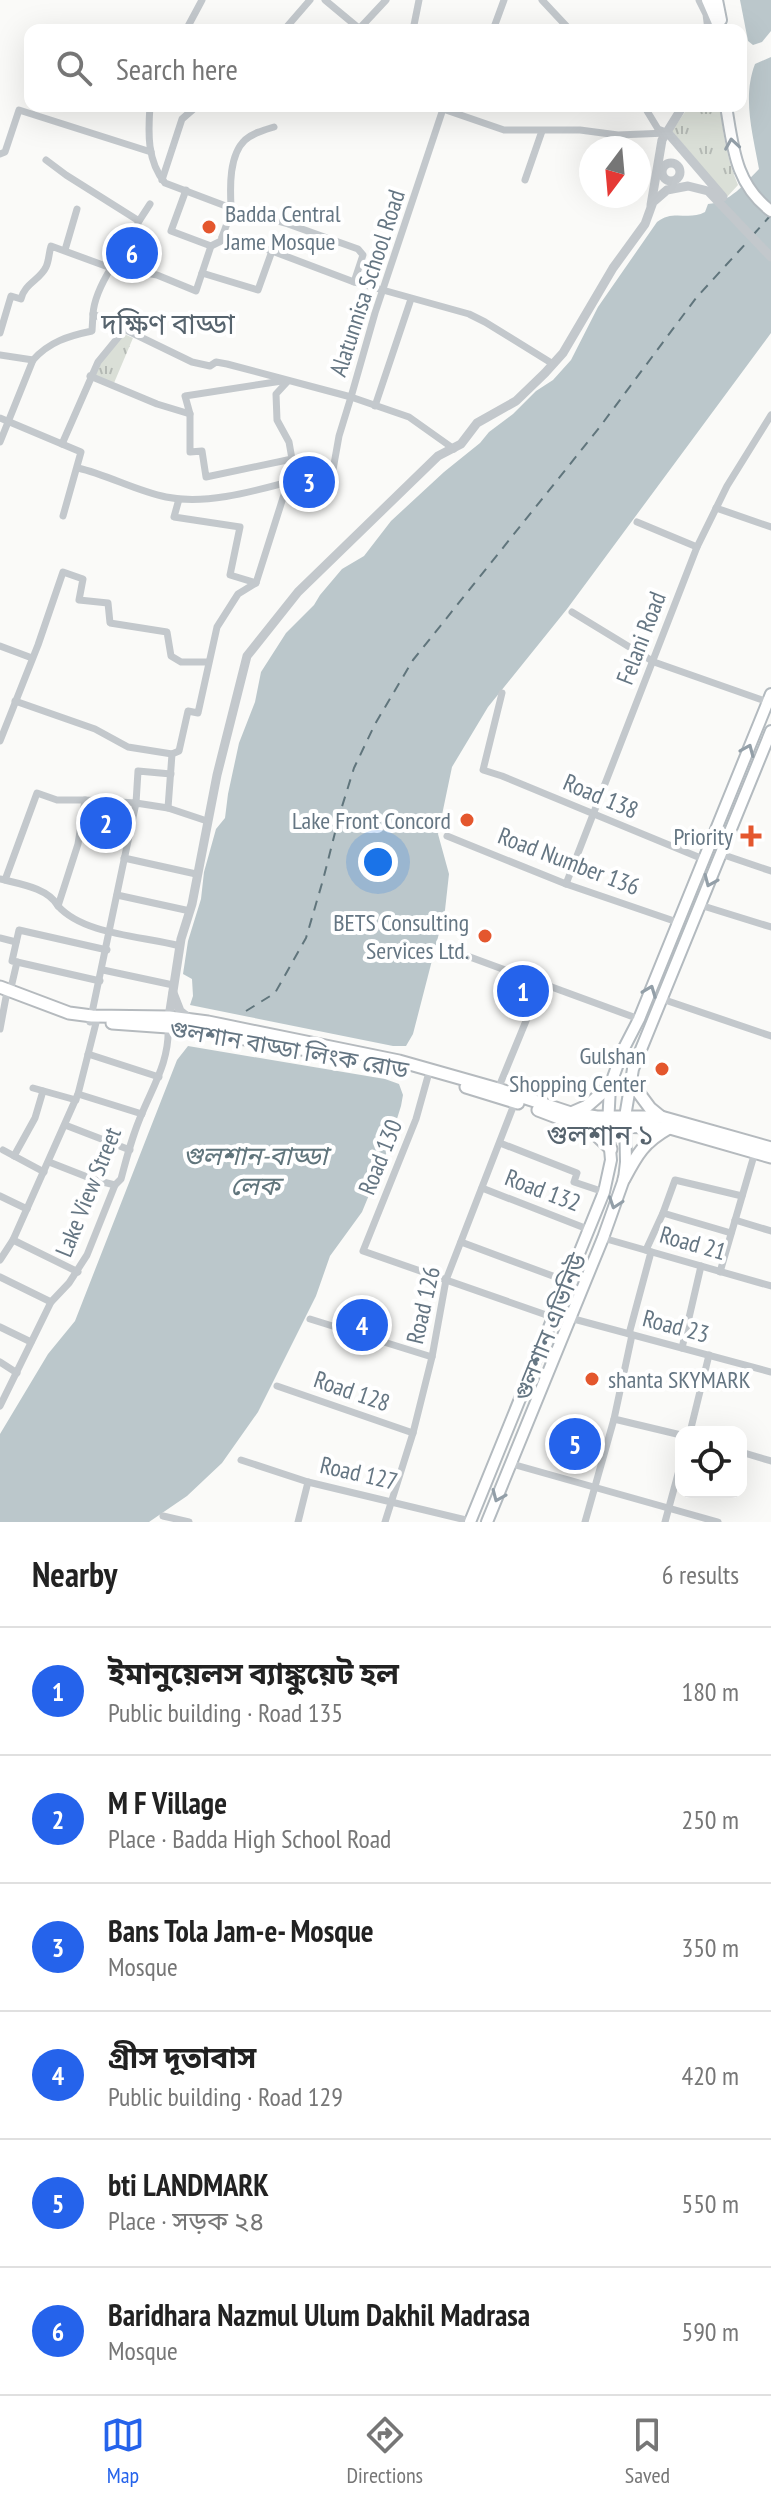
<!DOCTYPE html>
<meta charset="utf-8">
<style>
body{margin:0;font-family:"PT Sans Narrow","Noto Sans Bengali",sans-serif;background:#f6f6f6;color:#222}
.controls{position:absolute;right:24px;bottom:24px;display:grid;overflow:hidden;border-radius:16px;box-shadow:0 8px 32px #0002}
.controls button{width:72px;height:72px;display:grid;place-items:center;padding:0;border:0;border-bottom:2px solid #e0e0e0;background:#fff;color:#222;font:40px sans-serif}
.compass{position:absolute;left:579px;top:136px;width:72px;height:72px;border-radius:50%;background:#fff;box-shadow:0 8px 32px #0002;rotate:196deg}
.you{position:absolute;left:378px;top:862px;width:28px;height:28px;margin:-20px;border:6px solid #fff;border-radius:50%;background:#1a73e8;box-shadow:0 0 0 12px #1a73e833}
.badge{display:grid;place-items:center;width:52px;height:52px;border-radius:50%;background:#2563eb;color:#fff;font-size:26px;font-weight:700}
.pin{position:absolute;translate:-50% -50%;border:4px solid #fff;box-shadow:0 2px 8px #0006}
.list{margin:0;padding:0;list-style:none}
h2{display:flex;justify-content:space-between;align-items:center;height:104px;margin:0;padding:0 32px;font-size:34px}
h2 small{font-size:26px;font-weight:400;color:#767676}
.list li{display:grid;grid-template-columns:52px 1fr auto;gap:24px;align-items:center;box-sizing:border-box;height:128px;padding:0 32px;border-top:2px solid #e0e0e0}
.list b{display:block;font-size:30px;white-space:nowrap}
.list p{margin:0;font-size:26px;white-space:nowrap;color:#767676}
.list em{font-size:26px;font-style:normal;color:#767676}
.icon{flex:none;width:44px;height:44px;fill:none;stroke:currentColor;stroke-width:2;stroke-linecap:round;stroke-linejoin:round}
.map{position:relative;flex:none;width:771px;height:1522px;overflow:hidden}
.search{position:absolute;background:#fff;box-shadow:0 8px 32px #0002;left:24px;right:24px;top:24px;height:88px;display:flex;align-items:center;gap:20px;box-sizing:border-box;padding:0 28px;border-radius:16px;color:#767676;font-size:30px}
.sheet{height:872px;background:#fff}
nav{display:flex;justify-content:space-around;align-items:center;box-sizing:border-box;height:112px;border-top:2px solid #e0e0e0;background:#fff;font-size:22px;color:#767676}
nav a{display:grid;justify-items:center;gap:4px}
nav .on{color:#2563eb}
.map>svg:first-child{display:block}
.park{fill:url(#park-tufts)}
.water{fill:#bbc7cb}
.lines{fill:none;stroke-linecap:round;stroke-linejoin:round}
.ferry{stroke:#60757c;stroke-width:2;stroke-dasharray:10 8;stroke-linecap:butt}
.secondary-casing{stroke:#b3babf;stroke-width:14}
.primary-casing{stroke:#b5babe;stroke-width:15}
.minor{stroke:#c3c8cc;stroke-width:7}
.tertiary{stroke:#c3c8cc;stroke-width:9}
.secondary{stroke:#fff;stroke-width:10}
.primary{stroke:#fff;stroke-width:11}
.oneway{stroke:#939fa8}
.poi-dot{fill:#e4572e;stroke:#fff;stroke-width:3}
.labels{text-anchor:middle;dominant-baseline:central;stroke-width:8;stroke-linejoin:round;paint-order:stroke}
.poi-label{font-size:24px;fill:#657683;stroke:#fff;text-anchor:end}
.street-label{font-size:24px;fill:#657683;stroke:#fff}
.water-label{font-size:26px;font-style:italic;fill:#60757c;stroke:#fff}
.quarter-label{font-size:28px;fill:#57646e;stroke:#fff}
</style>
<div class="map">
<svg width="771" height="1522" viewBox="0 0 771 1522">
<defs>
<pattern id="park-tufts" width="24" height="20" patternUnits="userSpaceOnUse" patternTransform="scale(2)"><rect width="24" height="20" fill="#dadfd7"/><path d="M3 7l-1-3M5 7V3M7 7l1-3M15 17l-1-3M17 17v-4M19 17l1-3" fill="none" stroke="#b4b9b4"/></pattern>
</defs>
<rect width="100%" height="100%" fill="#fafaf8"/>
<g class="park">
<path d="M689 106H720C723 134 727 159 738 185L727 197 672 131Z"/>
<path d="M122 333 133 338 114 383 94 375 99 363Z"/>
</g>
<g class="water">
<path d="M740 0H771V31L762 42 753 45 748 41Z"/>
<path d="M771 57V333L567 609 488 707 452 767 438 834 449 874 445 910 413 1034 406 1046H393L190 1005 193 996 192 979 183 974 188 941 201 899 204 872 216 829 225 818 228 794 239 743 255 702 261 672 286 633 314 605 320 595 342 569 364 556 391 521 444 472 480 443 489 432 513 414 536 391 553 380 571 360 598 307 657 222C673 209 688 221 705 212L708 204C730 203 745 183 759 169 753 135 742 98 755 64Z"/>
<path d="M188 1046 385 1079 399 1084 403 1095 401 1106 386 1154 362 1212 330 1256 316 1296 258 1412 222 1463 187 1496 149 1522H0V1434L48 1354 75 1321 177 1060Z"/>
</g>
<g class="lines">
<g class="ferry">
<path d="M753 235 770 216"/>
<path d="M246 1011 275 993 306 938 323 880 340 813 354 768 375 724 413 660 599 428 696 298 749 240"/>
</g>
<defs>
<g id="secondary">
<path d="M707 0 720 30"/>
<path d="M717 0 721 20"/>
<path d="M726 106C733 147 735 184 771 211"/>
<path d="M470 1522 604 1192 611 1160 608 1126 610 1086 623 1050 639 1019 771 694"/>
<path d="M487 1522 603 1238 624 1179 626 1162 625 1117 633 1069 771 731"/>
</g>
<g id="primary">
<path d="M0 987 69 1013 92 1016 169 1017 208 1022 399 1061 498 1089 571 1113 597 1117H661L771 1148"/>
<path d="M112 1023 182 1028 313 1051"/>
<path d="M630 1081 650 1108 661 1117"/>
<path d="M466 1087 518 1103"/>
<path d="M538 1110 567 1121 594 1125 670 1128 771 1157"/>
<path d="M571 1113 587 1106 610 1086"/>
<path d="M582 1126 594 1133 611 1149"/>
<path d="M624 1179C637 1154 644 1142 669 1128"/>
</g>
</defs>
<use href="#secondary" class="secondary-casing"/>
<use href="#primary" class="primary-casing"/>
<g class="minor">
<path d="M325 0 361 30"/>
<path d="M542 0 570 30"/>
<path d="M359 29 386 0"/>
<path d="M186 30 202 0"/>
<path d="M284 30 310 0"/>
<path d="M413 30 419 0"/>
<path d="M493 30 504 0"/>
<path d="M150 106C148 133 147 161 165 183L231 208 288 224 358 249 363 255 354 282"/>
<path d="M644 106 658 129 666 132"/>
<path d="M0 154 5 152 19 110 151 152"/>
<path d="M46 160 66 175 139 221"/>
<path d="M162 180 182 119 197 106"/>
<path d="M525 180 542 131"/>
<path d="M186 190 171 231 211 246"/>
<path d="M222 237 272 251 354 282 469 314 485 322 553 364"/>
<path d="M65 250 77 209"/>
<path d="M118 267 139 221 150 204"/>
<path d="M202 273 258 290 272 251"/>
<path d="M93 314C94 299 103 281 111 268L114 267 157 275 196 291 211 246 221 241 222 237C225 228 231 216 231 206 230 187 229 155 245 140 253 133 264 130 274 127"/>
<path d="M0 333 11 296 21 299C24 284 40 280 46 267 49 261 49 252 51 246L111 268"/>
<path d="M0 355 33 360"/>
<path d="M90 376 157 404 190 414 185 396 282 381"/>
<path d="M375 406 411 299"/>
<path d="M190 414V452L202 451 206 477 292 459"/>
<path d="M0 418 81 452 63 516"/>
<path d="M0 442 33 360C49 342 68 336 92 331L93 314 192 362 210 366 216 362 227 364 351 397 375 313 443 109 504 130H580L618 135 667 133"/>
<path d="M62 444 98 362 125 329"/>
<path d="M78 468C108 475 136 491 166 497 205 505 251 492 288 482"/>
<path d="M290 471 331 481 339 436 351 397 409 417 454 449"/>
<path d="M179 499 174 517 240 527 230 575 256 583"/>
<path d="M716 508 771 527"/>
<path d="M637 522 697 547"/>
<path d="M572 612 654 662 768 702"/>
<path d="M0 646 32 658"/>
<path d="M502 693 483 770 502 776 703 859"/>
<path d="M15 701 95 729 128 747 172 754"/>
<path d="M0 741 38 645 63 572 83 579 79 600 108 603 110 623 167 632 171 656 181 662H207"/>
<path d="M85 800 136 803 138 771 171 774"/>
<path d="M168 808 207 821"/>
<path d="M447 836 566 884 677 922"/>
<path d="M721 854 771 871"/>
<path d="M124 858 196 874"/>
<path d="M0 879C20 884 48 888 58 906"/>
<path d="M5 880 37 793 57 800H85L78 844 58 906C84 935 143 936 180 946"/>
<path d="M566 884 697 547 727 486 771 415"/>
<path d="M117 895 190 911"/>
<path d="M700 905 771 927"/>
<path d="M0 938 16 942"/>
<path d="M440 946 639 1019"/>
<path d="M17 962 100 981"/>
<path d="M103 970 173 985"/>
<path d="M10 992 17 962 12 961 19 930 107 950"/>
<path d="M662 999 771 1036"/>
<path d="M90 1022 136 803 168 808 172 754 179 751 188 711 198 713 217 627 238 594 256 583 288 482 292 459 289 442 277 420 276 394 288 381"/>
<path d="M0 1029 6 997"/>
<path d="M88 1054 159 1077"/>
<path d="M428 1076 416 1119 363 1251 555 1318"/>
<path d="M33 1088 76 1100"/>
<path d="M498 1089 542 982"/>
<path d="M78 1094 142 1114"/>
<path d="M65 1125 130 1150"/>
<path d="M500 1143 577 1173 574 1182 604 1192"/>
<path d="M3 1150 44 1172"/>
<path d="M14 1156 35 1118 43 1091"/>
<path d="M49 1162 95 1180 115 1185"/>
<path d="M482 1188 590 1230"/>
<path d="M0 1196 27 1209"/>
<path d="M663 1213 731 1233"/>
<path d="M735 1220 771 1231"/>
<path d="M603 1238 771 1286"/>
<path d="M13 1240 78 1272"/>
<path d="M461 1242 569 1282"/>
<path d="M646 1250 663 1213 675 1180 742 1196"/>
<path d="M0 1260 13 1240 78 1094 96 1023"/>
<path d="M720 1272 755 1152"/>
<path d="M0 1277 51 1302"/>
<path d="M570 1318 771 1372"/>
<path d="M310 1319 432 1357"/>
<path d="M0 1327 31 1342"/>
<path d="M629 1334 651 1252"/>
<path d="M682 1348 701 1266"/>
<path d="M0 1362 17 1373"/>
<path d="M277 1386 413 1433"/>
<path d="M0 1406 51 1302 69 1283 87 1255 115 1185 121 1179C127 1156 133 1133 143 1111 155 1083 170 1058 168 1026"/>
<path d="M614 1419 681 1435"/>
<path d="M690 1432 709 1355"/>
<path d="M741 1452 771 1461"/>
<path d="M241 1460 308 1482 470 1521"/>
<path d="M512 1464 718 1522"/>
<path d="M163 1516 189 1522"/>
<path d="M298 1522 308 1482"/>
<path d="M385 1522 413 1433 432 1357 446 1280 515 1102"/>
<path d="M585 1522 614 1419 632 1335"/>
<path d="M665 1522 681 1463"/>
</g>
<g class="tertiary">
<path d="M700 0 707 14 709 30"/>
<path d="M668 133 723 197"/>
<circle cx="671" cy="172" r="9"/>
<path d="M651 205 662 140 683 106"/>
<path d="M173 993 180 1011 190 1019"/>
<path d="M169 1017 181 939 192 904 217 775 247 656 298 592 438 456 461 444 477 423 516 401 545 373 563 353 613 268 645 224 653 202 667 190 688 186 708 191 771 257"/>
</g>
<use href="#secondary" class="secondary"/>
<use href="#primary" class="primary"/>
</g>
<defs><path id="oneway-chevron" d="M-2-3.5L2.5 0L-2 3.5" fill="none" stroke-width="1.6" stroke-linecap="round" stroke-linejoin="round" transform="scale(2)"/></defs>
<g class="oneway">
<use href="#oneway-chevron" transform="translate(732 144) rotate(-99)"/>
<use href="#oneway-chevron" transform="translate(748 750) rotate(-67)"/>
<use href="#oneway-chevron" transform="translate(710 881) rotate(113)"/>
<use href="#oneway-chevron" transform="translate(650 991) rotate(-69)"/>
<use href="#oneway-chevron" transform="translate(615 1203) rotate(109)"/>
<use href="#oneway-chevron" transform="translate(498 1496) rotate(113)"/>
</g>
<g class="poi-dot">
<circle cx="209" cy="227" r="8"/>
<circle cx="467" cy="820" r="8"/>
<path d="M747 824h8v8h8v8h-8v8h-8v-8h-8v-8h8z"/>
<circle cx="485" cy="936" r="8"/>
<circle cx="662" cy="1069" r="8"/>
<circle cx="592" cy="1379" r="8"/>
</g>
<g class="labels">
<g class="poi-label">
<text x="225" y="213" text-anchor="start">Badda Central<tspan x="225" dy="28">Jame Mosque</tspan></text>
<text x="451" y="820">Lake Front Concord</text>
<text x="733" y="836">Priority</text>
<text x="469" y="922">BETS Consulting<tspan x="469" dy="28">Services Ltd.</tspan></text>
<text x="646" y="1055">Gulshan<tspan x="646" dy="28">Shopping Center</tspan></text>
<text x="608" y="1379" text-anchor="start">shanta SKYMARK</text>
</g>
<g class="street-label">
<text transform="translate(367 283) rotate(-72)">Alatunnisa School Road</text>
<text transform="translate(641 638) rotate(-69)">Felani Road</text>
<text transform="translate(601 796) rotate(23)">Road 138</text>
<text transform="translate(569 861) rotate(21)">Road Number 136</text>
<text transform="translate(289 1049) rotate(10)">গুলশান বাড্ডা লিংক রোড</text>
<text transform="translate(380 1157) rotate(-68)">Road 130</text>
<text transform="translate(543 1190) rotate(21)">Road 132</text>
<text transform="translate(88 1192) rotate(-68)">Lake View Street</text>
<text transform="translate(693 1243) rotate(16)">Road 21</text>
<text transform="translate(423 1305) rotate(-77)">Road 126</text>
<text transform="translate(676 1326) rotate(15)">Road 23</text>
<text transform="translate(550 1327) rotate(-68)">গুলশান এভিনিউ</text>
<text transform="translate(352 1391) rotate(19)">Road 128</text>
<text transform="translate(359 1473) rotate(13)">Road 127</text>
</g>
<g class="water-label">
<text x="255" y="1155">গুলশান-বাড্ডা<tspan x="255" dy="30">লেক</tspan></text>
</g>
<g class="quarter-label">
<text x="168" y="323">দক্ষিণ বাড্ডা</text>
<text x="600" y="1134">গুলশান ১</text>
</g>
</g>
</svg>
<div class="controls">
<button><svg class="icon" aria-label="locate" viewBox="0 0 24 24"><circle cx="12" cy="12" r="6"/><path d="M12 2v4M12 18v4M2 12h4M18 12h4"/></svg></button>
</div>
<svg class="compass" viewBox="-18 -18 36 36"><path d="M0-13l5 13h-10z" fill="#e53935"/><path d="M0 13l5-13h-10z" fill="#767676"/></svg>
<div class="you"></div>
<div class="pin badge" style="left:523px;top:991px">1</div>
<div class="pin badge" style="left:106px;top:823px">2</div>
<div class="pin badge" style="left:309px;top:482px">3</div>
<div class="pin badge" style="left:362px;top:1325px">4</div>
<div class="pin badge" style="left:575px;top:1444px">5</div>
<div class="pin badge" style="left:132px;top:253px">6</div>
<div class="search"><svg class="icon" aria-label="search" viewBox="0 0 24 24"><circle cx="10" cy="10" r="6"/><path d="M15 15l6 6"/></svg>Search here</div>
</div>
<section class="sheet">
<h2>Nearby<small>6 results</small></h2>
<ul class="list">
<li><span class="badge">1</span><div><b>ইমানুয়েলস ব্যাঙ্কুয়েট হল</b><p>Public building · Road 135</p></div><em>180 m</em></li>
<li><span class="badge">2</span><div><b>M F Village</b><p>Place · Badda High School Road</p></div><em>250 m</em></li>
<li><span class="badge">3</span><div><b>Bans Tola Jam-e- Mosque</b><p>Mosque</p></div><em>350 m</em></li>
<li><span class="badge">4</span><div><b>গ্রীস দূতাবাস</b><p>Public building · Road 129</p></div><em>420 m</em></li>
<li><span class="badge">5</span><div><b>bti LANDMARK</b><p>Place · সড়ক ২৪</p></div><em>550 m</em></li>
<li><span class="badge">6</span><div><b>Baridhara Nazmul Ulum Dakhil Madrasa</b><p>Mosque</p></div><em>590 m</em></li>
</ul>
</section>
<nav>
<a class="on"><svg class="icon" aria-label="map" viewBox="0 0 24 24"><path d="M3 6l6-2 6 2 6-2v14l-6 2-6-2-6 2zM9 4v14M15 6v14"/></svg>Map</a>
<a><svg class="icon" aria-label="directions" viewBox="0 0 24 24"><path d="M12 3l9 9-9 9-9-9zM9 14v-3h6M13 9l2 2-2 2"/></svg>Directions</a>
<a><svg class="icon" aria-label="saved" viewBox="0 0 24 24"><path d="M7 4h10v16l-5-4-5 4z"/></svg>Saved</a>
</nav>
